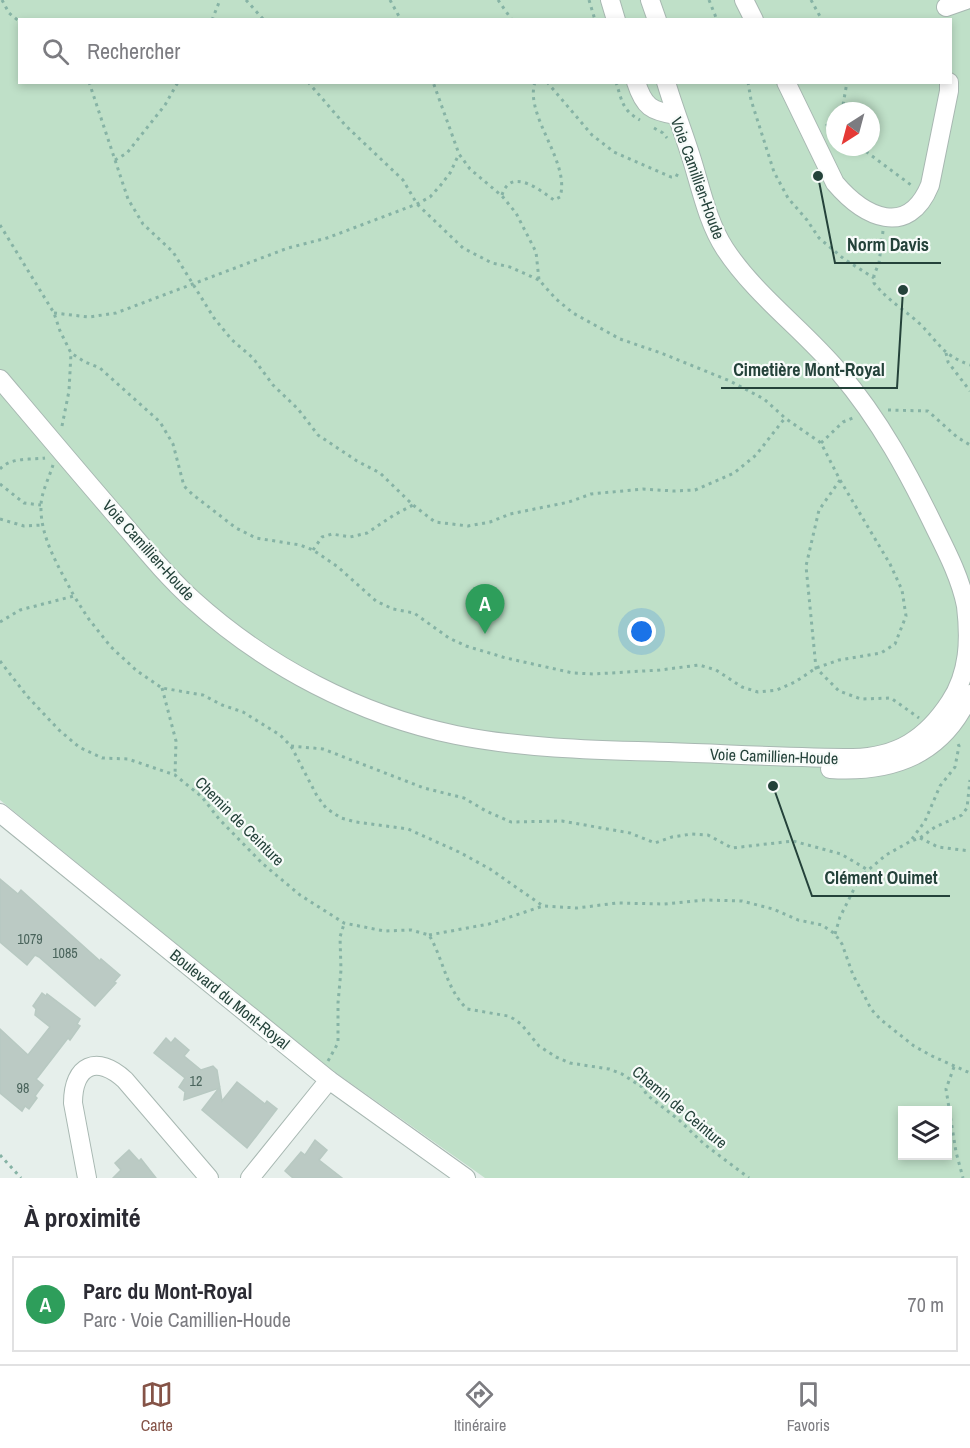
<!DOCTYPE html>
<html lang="fr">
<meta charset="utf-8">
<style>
body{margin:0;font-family:"Archivo Narrow",sans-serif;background:#f7f7f7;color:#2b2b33}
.controls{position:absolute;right:18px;bottom:18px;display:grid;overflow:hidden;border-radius:0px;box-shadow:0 3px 9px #0003}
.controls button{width:54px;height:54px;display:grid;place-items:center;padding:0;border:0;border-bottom:2px solid #e1e1e2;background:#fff;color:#2b2b33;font:30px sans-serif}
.compass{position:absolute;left:826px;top:102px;width:54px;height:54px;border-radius:50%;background:#fff;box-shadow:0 3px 9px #0003;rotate:216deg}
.you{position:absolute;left:642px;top:632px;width:21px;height:21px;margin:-15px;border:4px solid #fff;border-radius:50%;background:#1a73e8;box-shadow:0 0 0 9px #1a73e833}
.badge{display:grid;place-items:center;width:39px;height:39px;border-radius:50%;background:#855347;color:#fff;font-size:20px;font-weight:700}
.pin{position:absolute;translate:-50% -50px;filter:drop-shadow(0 2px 3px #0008)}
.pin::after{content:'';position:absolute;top:32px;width:21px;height:18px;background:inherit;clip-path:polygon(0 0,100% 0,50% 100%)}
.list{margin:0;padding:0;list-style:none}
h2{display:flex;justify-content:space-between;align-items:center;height:78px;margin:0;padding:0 24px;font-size:26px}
h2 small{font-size:20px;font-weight:400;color:#7c7c81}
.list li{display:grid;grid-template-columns:39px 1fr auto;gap:18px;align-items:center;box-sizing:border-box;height:96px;margin:0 12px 12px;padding:0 12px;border:2px solid #e1e1e2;border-radius:0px}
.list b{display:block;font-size:22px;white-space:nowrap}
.list p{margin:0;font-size:20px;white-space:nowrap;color:#7c7c81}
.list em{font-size:20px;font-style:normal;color:#7c7c81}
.icon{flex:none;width:33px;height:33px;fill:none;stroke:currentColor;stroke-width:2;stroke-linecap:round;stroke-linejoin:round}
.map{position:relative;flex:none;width:970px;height:1178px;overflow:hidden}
.search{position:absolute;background:#fff;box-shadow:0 3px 9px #0003;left:18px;right:18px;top:18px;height:66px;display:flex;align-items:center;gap:15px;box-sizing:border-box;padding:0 21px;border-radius:0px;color:#7c7c81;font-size:22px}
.sheet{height:186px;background:#fff}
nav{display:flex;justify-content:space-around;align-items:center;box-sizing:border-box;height:84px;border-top:2px solid #e1e1e2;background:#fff;font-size:16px;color:#7c7c81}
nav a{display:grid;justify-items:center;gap:3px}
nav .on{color:#855347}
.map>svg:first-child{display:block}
.green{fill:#bfe0c8;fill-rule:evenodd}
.building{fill:#bbcac4;stroke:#b8c9c2;stroke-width:1.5}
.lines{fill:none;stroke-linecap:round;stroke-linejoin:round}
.minor-casing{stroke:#a8b8b2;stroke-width:20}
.path{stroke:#86b3a5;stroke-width:3;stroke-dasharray:3 4.5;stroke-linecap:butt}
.minor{stroke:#fff;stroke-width:18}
.labels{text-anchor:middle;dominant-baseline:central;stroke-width:4.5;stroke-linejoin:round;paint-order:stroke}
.number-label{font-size:14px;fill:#4a645c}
.street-label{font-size:16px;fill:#24423a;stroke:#f7fbf9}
.leader{fill:none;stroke:#24423a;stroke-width:2}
.callout-dot{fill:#24423a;stroke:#f7fbf9;stroke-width:2}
.callout-label{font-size:18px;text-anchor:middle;font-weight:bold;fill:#24423a;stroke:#f7fbf9;stroke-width:4.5;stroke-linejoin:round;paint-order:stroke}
</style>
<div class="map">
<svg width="970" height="1178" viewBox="0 0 970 1178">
<rect width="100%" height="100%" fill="#e6efeb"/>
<path class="green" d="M0 0H970V1178H485L325 1065 0 800ZM20 20H950V82H20ZM835 111H871V147H835ZM902 1110H948V1156H902Z"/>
<g class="building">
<path d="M0 879 18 894 21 890 100 961 101 959 120 975 114 982 116 983 95 1006 39 957 35 955 27 965 0 942Z"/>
<path d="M42 993 46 996 47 994 80 1019 77 1024 80 1026 70 1040 68 1038 38 1077 36 1079 43 1085 35 1096 37 1098 29 1109 25 1106 22 1111 0 1093V1029L28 1055 50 1027 35 1015 36 1009 33 1006Z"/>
<path d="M166 1038 171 1043 175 1038 189 1050 184 1056 201 1070 213 1066 217 1070 222 1101 237 1082 265 1104 267 1101 277 1109 247 1148 202 1110 219 1088 184 1100 185 1092 179 1087 185 1078 154 1053Z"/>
<path d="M315 1140 327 1150 319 1160 342 1178H293L285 1171 301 1152 305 1155Z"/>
<path d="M129 1150 139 1161 141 1159 156 1178H113L121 1170 115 1163Z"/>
</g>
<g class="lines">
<defs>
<g id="minor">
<path d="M610 0 616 20"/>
<path d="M650 0 657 20"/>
<path d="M744 0 754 20"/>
<path d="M946 7 966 0"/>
<path d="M636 82C644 107 651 111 676 115"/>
<path d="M786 82 835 183C864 217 908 239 930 185L949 91V82"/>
<path d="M0 379C38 424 75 468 113 512 139 542 164 574 193 600 266 666 359 715 456 735 526 749 598 750 669 752 730 754 791 758 853 758 897 757 926 739 950 702 969 673 970 640 966 606 961 580 948 554 936 530 909 474 880 420 839 372 803 329 756 296 725 249 708 223 701 189 692 160 684 134 674 109 666 82"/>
<path d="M830 769C893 773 943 755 970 694"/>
<path d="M0 813 329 1080 466 1178"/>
<path d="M87 1178 73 1103C73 1065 97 1054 125 1080L209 1178"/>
<path d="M250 1178 329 1080"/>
</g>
</defs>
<use href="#minor" class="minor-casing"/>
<g class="path">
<path d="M2 0 9 13 20 22"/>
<path d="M246 0 264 20"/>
<path d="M390 0 401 20"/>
<path d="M498 0 512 20"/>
<path d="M589 0 595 20"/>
<path d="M709 0 717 20"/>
<path d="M811 0 822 20"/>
<path d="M212 20 220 0"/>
<path d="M89 82 128 199 143 224 173 252 214 318 232 340 253 358 273 385 298 409 318 435 357 461 380 473 413 505 435 522 468 526 490 522 510 514 569 502 591 494 643 489 674 491 695 490 734 473 756 455 785 418"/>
<path d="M308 82 345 125 403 180 417 204 463 248 492 263 510 267 539 280"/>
<path d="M547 82 592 135 614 152 671 177H676L678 173"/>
<path d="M616 82C622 101 622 110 640 120"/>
<path d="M748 82 751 100 774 172 788 198 807 220 819 238 844 259 874 278"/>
<path d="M839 111 843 105 847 82"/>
<path d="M826 126 835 119"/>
<path d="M654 128 663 133 667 138"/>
<path d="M860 147 911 185"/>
<path d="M115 160 127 153 165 105 178 82"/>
<path d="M502 195C511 166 541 191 554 200L560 197C571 162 524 116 535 82"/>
<path d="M0 225 54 313 60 331 71 353 85 362 100 368 160 422 173 444 184 486 192 494 236 528 256 538 300 545 313 550 338 567 376 601 393 609 414 613 449 638 466 646 506 658 573 673 594 674 660 670 699 665 716 670 742 687 758 692 777 690 795 682 816 668 839 660 881 653 895 644 906 616 902 590 890 564 840 480 821 443 785 418 764 399 730 381 661 353 620 339 573 313 556 299 539 280 536 252 516 213 502 196 470 169 459 154 433 82"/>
<path d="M883 231 879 263 874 275V283C887 300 905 310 920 324 940 344 941 354 970 365"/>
<path d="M54 313 89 317 116 313 288 248 327 238 417 204 430 197 440 186 450 173 459 154"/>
<path d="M946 353 948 362 970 391"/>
<path d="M888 410 928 411 957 437 970 445"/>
<path d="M62 426 69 391 71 353"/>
<path d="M821 443 843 422 855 417"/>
<path d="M53 465C49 478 41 493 41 506 40 538 60 569 74 596"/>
<path d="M0 469C11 457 30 460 45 458"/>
<path d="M840 480 819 510 806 566 816 668 839 691 861 699 891 698 919 718"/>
<path d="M0 484 24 503 41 505"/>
<path d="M0 519 24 526 43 525"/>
<path d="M313 550 322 537 332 534 350 537 367 533 394 515 413 505"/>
<path d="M0 622 20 610 74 596 88 618 111 647 137 671 162 688 203 695 222 705 243 712 280 735 291 746 317 796 326 808 341 818 356 822 408 829 459 852 490 869 543 906 577 908 617 903 664 904 705 900 742 901 773 909 798 920 822 925 835 934 842 944 853 975 865 997 871 1009 880 1019 914 1046 932 1056 970 1073"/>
<path d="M0 661 27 696 59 730 79 747 102 758 128 759 175 775 202 797 219 819 263 864 300 895 344 923 384 931 411 930 429 935C444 960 445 987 467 1009L508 1016 514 1019 521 1024 539 1046 556 1057 570 1063 609 1069 622 1074 642 1087 647 1095 679 1120 704 1144 749 1178"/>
<path d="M162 688 176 741 175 775"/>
<path d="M291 746 323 749 424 788 464 798 486 811 511 822 562 821 630 833 655 843 672 837 692 834 708 835 732 848 793 841 841 854 868 870"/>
<path d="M920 838 938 847 970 851"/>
<path d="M912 839 925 821 940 786 955 767 959 746 957 742"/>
<path d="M835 934 840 917 860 877 886 855 911 841 920 838 935 827 962 815 967 808 970 780"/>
<path d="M429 935 489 924 543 906"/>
<path d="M328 1061 338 1043V1003L341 970 340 937 344 924"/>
<path d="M954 1067 946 1089 956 1152 963 1178"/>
<path d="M0 1155 21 1178"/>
</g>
<use href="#minor" class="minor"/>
</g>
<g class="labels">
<g class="number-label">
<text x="30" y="939">1079</text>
<text x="65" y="953">1085</text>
<text x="196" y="1081">12</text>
<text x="23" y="1088">98</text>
</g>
<g class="street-label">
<text transform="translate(698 178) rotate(70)">Voie Camillien-Houde</text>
<text transform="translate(149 550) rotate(48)">Voie Camillien-Houde</text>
<text transform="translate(774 756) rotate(2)">Voie Camillien-Houde</text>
<text transform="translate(240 821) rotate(45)">Chemin de Ceinture</text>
<text transform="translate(230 999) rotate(39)">Boulevard du Mont-Royal</text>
<text transform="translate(680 1107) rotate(40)">Chemin de Ceinture</text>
</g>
</g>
<path class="leader" d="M818 176L835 263H941M903 290L897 388H721M773 786L812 896H950"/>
<g class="callout-dot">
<circle cx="818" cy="176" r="6"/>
<circle cx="903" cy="290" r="6"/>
<circle cx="773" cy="786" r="6"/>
</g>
<g class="callout-label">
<text x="888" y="251">Norm Davis</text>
<text x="809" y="376">Cimetière Mont-Royal</text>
<text x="881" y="884">Clément Ouimet</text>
</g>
</svg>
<div class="controls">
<button><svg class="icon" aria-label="layers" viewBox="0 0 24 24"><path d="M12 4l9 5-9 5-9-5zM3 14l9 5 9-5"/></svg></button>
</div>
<svg class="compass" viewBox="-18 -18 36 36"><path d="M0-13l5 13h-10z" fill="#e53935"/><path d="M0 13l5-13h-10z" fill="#7c7c81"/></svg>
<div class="you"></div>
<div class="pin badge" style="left:485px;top:634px;background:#2e9e5b">A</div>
<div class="search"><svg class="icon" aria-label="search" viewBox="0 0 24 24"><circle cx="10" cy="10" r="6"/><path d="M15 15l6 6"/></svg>Rechercher</div>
</div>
<section class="sheet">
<h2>À proximité<small></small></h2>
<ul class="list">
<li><span class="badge" style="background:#2e9e5b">A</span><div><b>Parc du Mont-Royal</b><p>Parc · Voie Camillien-Houde</p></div><em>70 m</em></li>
</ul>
</section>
<nav>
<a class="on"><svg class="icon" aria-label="map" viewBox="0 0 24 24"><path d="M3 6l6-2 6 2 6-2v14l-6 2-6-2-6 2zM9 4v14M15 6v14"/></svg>Carte</a>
<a><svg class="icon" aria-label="directions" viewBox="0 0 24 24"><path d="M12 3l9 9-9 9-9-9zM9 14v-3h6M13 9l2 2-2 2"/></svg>Itinéraire</a>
<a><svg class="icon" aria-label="saved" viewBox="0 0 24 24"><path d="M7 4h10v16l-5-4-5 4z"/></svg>Favoris</a>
</nav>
